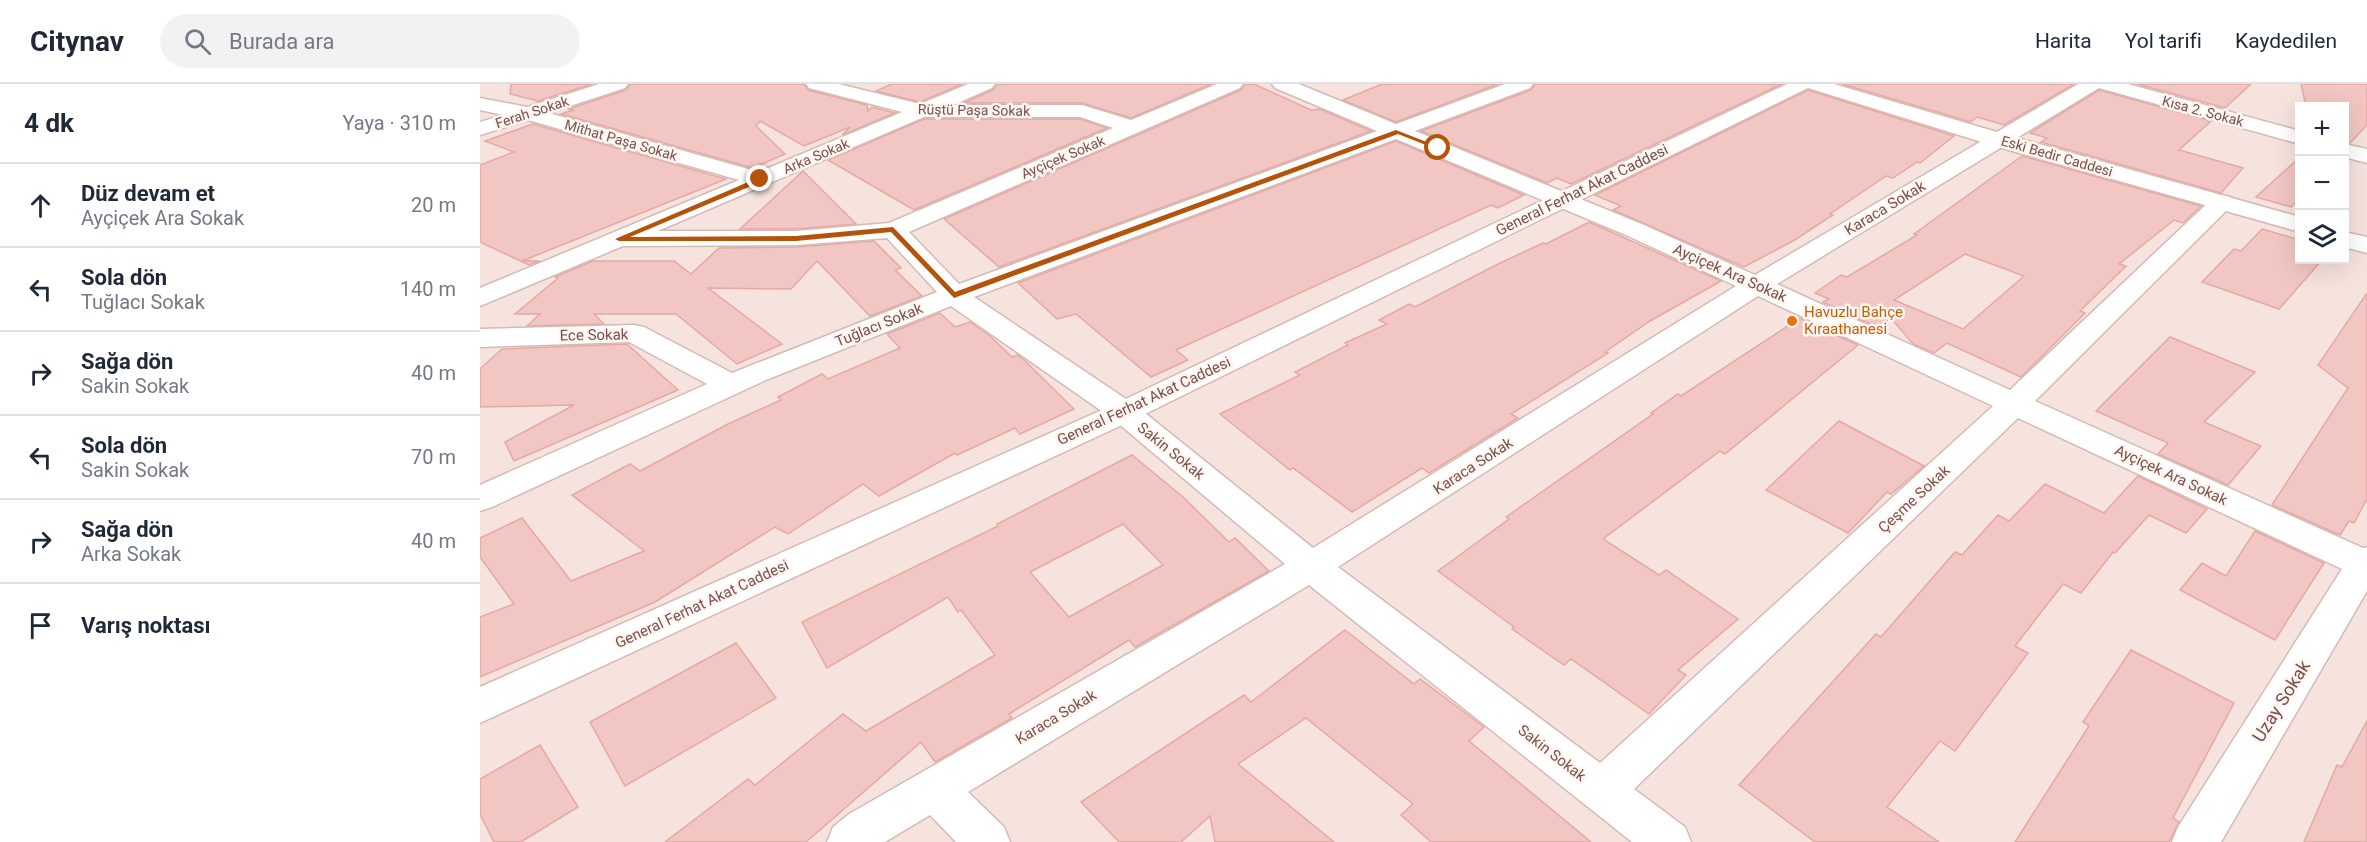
<!DOCTYPE html>
<html lang="tr">
<meta charset="utf-8">
<style>
body{margin:0;font-family:Roboto,sans-serif;background:#f2f2f3;color:#1f2937}
.controls{position:absolute;right:18px;top:18px;display:grid;overflow:hidden;border-radius:0px;box-shadow:0 6px 24px #0002}
.controls button{width:54px;height:54px;display:grid;place-items:center;padding:0;border:0;border-bottom:2px solid #e0e1e3;background:#fff;color:#1f2937;font:30px sans-serif}
.stop{position:absolute;width:18px;height:18px;margin:-14px;border:4px solid #b45309;border-radius:50%;background:#fff}
.stop.end{background:#b45309;border-color:#fff;box-shadow:0 2px 6px #0008}
.list{margin:0;padding:0;list-style:none}
h2{display:flex;justify-content:space-between;align-items:center;height:78px;margin:0;padding:0 24px;font-size:26px}
h2 small{font-size:20px;font-weight:400;color:#747a83}
.list li{display:grid;grid-template-columns:39px 1fr auto;gap:18px;align-items:center;box-sizing:border-box;height:84px;padding:0 24px;border-top:2px solid #e0e1e3}
.list b{display:block;font-size:22px;white-space:nowrap}
.list p{margin:0;font-size:20px;white-space:nowrap;color:#747a83}
.list em{font-size:20px;font-style:normal;color:#747a83}
.icon{flex:none;width:33px;height:33px;fill:none;stroke:currentColor;stroke-width:2;stroke-linecap:round;stroke-linejoin:round}
.map{position:relative;flex:none;width:1887px;height:758px;overflow:hidden}
header{display:flex;align-items:center;gap:36px;box-sizing:border-box;height:84px;padding:0 30px;background:#fff;border-bottom:2px solid #e0e1e3}
header strong{font-size:28px}
nav{display:flex;gap:33px;margin-inline-start:auto;font-size:21px}
.search{width:420px;height:54px;background:#f2f2f3;display:flex;align-items:center;gap:15px;box-sizing:border-box;padding:0 21px;border-radius:33px;color:#747a83;font-size:22px}
main{display:flex}
aside{flex:1;background:#fff}
.map>svg:first-child{display:block}
.residential{fill:#f6e3dd;fill-rule:evenodd}
.building{fill:#f2c7c3;stroke:#e5a8a3;stroke-width:1.5;fill-rule:evenodd}
.lines{fill:none;stroke-linecap:round;stroke-linejoin:round}
.street-casing{stroke:#d4bab6;stroke-width:3}
.secondary-casing{stroke:#d7b8b3;stroke-width:3}
.street{fill:#fff;fill-rule:evenodd}
.secondary{fill:#fff;fill-rule:evenodd}
.route{fill:#b45309}
.food-dot{fill:#e8710a;stroke:#fff6f2;stroke-width:2}
.labels{text-anchor:middle;dominant-baseline:central;stroke-width:5;stroke-linejoin:round;paint-order:stroke}
.far-street-label{font-size:14px;fill:#79504d;stroke:#fff6f2}
.street-label{font-size:15px;fill:#79504d;stroke:#fff6f2}
.food-label{font-size:15px;fill:#c56008;stroke:#fff6f2;text-anchor:start}
.near-street-label{font-size:18px;fill:#79504d;stroke:#fff6f2}
</style>
<header>
<strong>Citynav</strong>
<div class="search"><svg class="icon" aria-label="search" viewBox="0 0 24 24"><circle cx="10" cy="10" r="6"/><path d="M15 15l6 6"/></svg>Burada ara</div>
<nav><a>Harita</a><a>Yol tarifi</a><a>Kaydedilen</a></nav>
</header>
<main>
<aside>
<h2>4 dk<small>Yaya · 310 m</small></h2>
<ul class="list">
<li><svg class="icon" aria-label="ahead" viewBox="0 0 24 24"><path d="M12 20V5M6 11l6-6 6 6"/></svg><div><b>Düz devam et</b><p>Ayçiçek Ara Sokak</p></div><em>20 m</em></li>
<li><svg class="icon" aria-label="left" viewBox="0 0 24 24"><path d="M17 20v-9H6M10 6l-5 5 5 5"/></svg><div><b>Sola dön</b><p>Tuğlacı Sokak</p></div><em>140 m</em></li>
<li><svg class="icon" aria-label="right" viewBox="0 0 24 24"><path d="M7 20v-9h11M14 6l5 5-5 5"/></svg><div><b>Sağa dön</b><p>Sakin Sokak</p></div><em>40 m</em></li>
<li><svg class="icon" aria-label="left" viewBox="0 0 24 24"><path d="M17 20v-9H6M10 6l-5 5 5 5"/></svg><div><b>Sola dön</b><p>Sakin Sokak</p></div><em>70 m</em></li>
<li><svg class="icon" aria-label="right" viewBox="0 0 24 24"><path d="M7 20v-9h11M14 6l5 5-5 5"/></svg><div><b>Sağa dön</b><p>Arka Sokak</p></div><em>40 m</em></li>
<li><svg class="icon" aria-label="arrive" viewBox="0 0 24 24"><path d="M6 21V4h12l-3 4 3 4H6"/></svg><div><b>Varış noktası</b></div></li>
</ul>
</aside>
<div class="map">
<svg width="1887" height="758" viewBox="0 0 1887 758">
<rect width="100%" height="100%" fill="#fdf1ec"/>
<path class="residential" d="M0 0H1887V758H0ZM1820 22H1864V176H1820Z"/>
<g class="building">
<path d="M31 0H112L58 17 30 10Z"/>
<path d="M150 0H324L328 6 387 21 388 27 392 23 415 29 362 51 370 43 324 62 280 37 276 42 305 70 273 84 81 30 93 26 89 25 146 6Z"/>
<path d="M412 0H482L440 18 396 7Z"/>
<path d="M517 0H731L651 34 602 19H484L513 6Z"/>
<path d="M765 0H774L831 26 840 25 891 47 519 183 464 135 761 6Z"/>
<path d="M902 0H1018L916 38 863 16Z"/>
<path d="M1055 0H1302L1091 100 1077 94 1067 99 941 47 1051 6Z"/>
<path d="M1362 0H1594L1524 41 1497 33 1491 38Z"/>
<path d="M1657 0H1771L1745 24Z"/>
<path d="M1821 0H1887V41L1870 59 1864 58V22H1826Z"/>
<path d="M1328 6 1474 52 1440 79 1437 78 1413 94 1406 92 1350 130 1353 131 1313 157 1264 183 1133 126 1141 122 1115 111Z"/>
<path d="M1619 6 1731 37 1699 66 1763 84 1741 109 1561 58 1567 54 1550 49Z"/>
<path d="M444 35H600L627 44 434 126 348 76Z"/>
<path d="M53 40 246 95 42 177H60L49 181 0 158V81L34 68 5 57Z"/>
<path d="M916 57 1044 111 1018 124 1011 121 696 266 708 276 671 293 596 230 577 235 538 199Z"/>
<path d="M1542 72 1721 122 1703 139 1694 136 1639 180 1646 182 1600 227 1605 229 1541 293 1467 259 1454 269 1433 260 1411 234 1399 244 1343 218 1349 215 1335 209 1361 191 1367 193 1437 151 1434 150ZM1485 170 1544 192 1483 245 1414 216Z"/>
<path d="M1820 73V114L1811 123 1776 113Z"/>
<path d="M323 87 376 140 316 145H260Z"/>
<path d="M1109 138 1241 197 1170 237 1125 268 1128 269 1031 330 1038 334 949 389 942 384 872 428 813 384 810 386 740 330 820 291 815 288 868 261 865 259 907 240 899 236 929 220 935 223 1018 180 1063 159 1066 160Z"/>
<path d="M1782 145 1820 156V176H1842L1799 225 1722 198 1754 165 1761 167Z"/>
<path d="M394 157 421 184 415 186 442 212 390 232 337 177 311 205 228 204 302 260 257 280 196 230H114L124 240 47 242 60 230H35L78 194 75 193 113 177H194L211 190 239 164 316 163Z"/>
<path d="M1887 209V415L1874 439 1869 437 1860 451 1792 421 1868 304 1838 281Z"/>
<path d="M460 229 475 243 490 238 510 252 532 273 537 271 542 274 594 325 540 350 535 344 477 371 475 369 399 412 383 400 308 450 295 443 175 518 0 593V533L34 520 0 473V454L42 434 91 497 164 467 92 411 150 380 160 387 248 340 301 316 298 313 342 290 348 295 420 264 407 250Z"/>
<path d="M1320 234 1378 261 1245 370 1240 367 1123 455 1179 491 1186 486 1258 535 1198 586 1206 591 1169 630 1091 575 1084 581 1032 545 1034 543 958 487 1029 435 1026 433 1173 330 1171 329 1198 310 1201 312Z"/>
<path d="M1690 253 1775 288 1724 338 1781 362 1748 401 1678 370 1688 359 1616 327Z"/>
<path d="M147 260 198 306 34 377 25 358 94 321 0 323V285L22 265Z"/>
<path d="M1359 337 1444 382 1411 410 1407 408 1368 449 1286 406Z"/>
<path d="M652 371 703 413 749 458 755 454 789 487 655 563 649 556 529 630 532 634 455 678 441 658 326 758H185L268 695 275 701 363 630 386 647 515 571 481 526 478 528 468 513 347 584 322 538 518 442 517 440ZM643 440 683 481 589 533 550 488Z"/>
<path d="M1658 392 1727 425 1706 449 1669 431 1635 469 1633 468 1601 509 1583 500 1535 562 1548 569 1475 667 1460 657 1407 723 1459 758H1335L1259 701 1396 550 1401 553 1475 468 1482 471 1518 431 1529 437 1565 400 1624 429Z"/>
<path d="M1775 447 1844 479 1795 556 1700 506 1722 479 1746 492Z"/>
<path d="M865 546 934 600 940 595 1004 643 989 657 1111 758H951L921 731 933 720 826 634 758 680 854 758H735L730 732 701 758H639L601 718 764 611 771 618Z"/>
<path d="M256 559 296 614 145 702 110 638Z"/>
<path d="M1651 566 1754 619 1693 734 1699 738 1689 758H1535L1609 642 1603 638Z"/>
<path d="M1887 637V758H1824L1857 681 1862 683Z"/>
<path d="M60 661 98 723 41 758H14L0 730V695Z"/>
</g>
<g class="lines">
<defs>
<g id="street">
<path d="M119 0H148L145 4 69 29 279 88 422 28 329 4 326 0H359L440 20 488 0H515L512 4 473 21H602L651 36 737 0H763L760 4 429 148 479 200 897 47 795 4 792 0H819L916 40 1025 0H1053L1050 4 935 47 1164 141 1275 191 1598 0H1648L1820 47V60L1619 4 1297 200 1530 306 1734 113 1742 111 1750 113 1754 118 1750 123 1555 317 1883 464 1887 463V507L1741 758H1692L1698 743 1862 485 1538 334 1154 705 1205 743 1211 758H1152L829 501 488 708 524 743 530 758H476L450 731 405 758H347L353 743 369 730 805 480 633 335 471 222 286 296 12 423 0 427V401L227 300 149 258 0 263V245L154 241 164 243 252 289 457 208 407 154 316 161 143 162 0 222V204L259 96 48 36 0 51V38L23 31 0 26V14L47 23ZM444 33H600L633 44 409 139 316 147H178ZM916 55 1146 151 1256 202 833 464 655 321 494 213ZM1278 212 1513 322 1120 679 858 483Z"/>
<path d="M1864 60 1887 65V79L1864 73Z"/>
</g>
<g id="secondary">
<path d="M1307 0H1354L1527 51 1820 133V148L1511 61 1328 4 655 335 0 639V603L633 321Z"/>
<path d="M1864 148 1887 153V169L1864 163Z"/>
</g>
</defs>
<use href="#street" class="street-casing"/>
<use href="#secondary" class="secondary-casing"/>
<use href="#street" class="street"/>
<use href="#secondary" class="secondary"/>
</g>
<path class="route" d="M916 46 962 64 956 65 918 50 474 214 411 148 316 157H139L135 155 280 93 283 97 150 153 316 152 413 143 475 208Z"/>
<circle class="food-dot" cx="1312" cy="237" r="6"/>
<g class="labels">
<g class="far-street-label">
<text transform="translate(494 26) rotate(1)">Rüştü Paşa Sokak</text>
<text transform="translate(1723 27) rotate(15)">Kısa 2. Sokak</text>
<text transform="translate(52 28) rotate(-18)">Ferah Sokak</text>
<text transform="translate(141 56) rotate(16)">Mithat Paşa Sokak</text>
<text transform="translate(336 72) rotate(-23)">Arka Sokak</text>
<text transform="translate(1577 72) rotate(16)">Eski Bedir Caddesi</text>
<text transform="translate(583 73) rotate(-23)">Ayçiçek Sokak</text>
</g>
<g class="street-label">
<text transform="translate(1102 106) rotate(-26)">General Ferhat Akat Caddesi</text>
<text transform="translate(1405 124) rotate(-31)">Karaca Sokak</text>
<text transform="translate(1250 189) rotate(24)">Ayçiçek Ara Sokak</text>
<text transform="translate(399 241) rotate(-22)">Tuğlacı Sokak</text>
<text transform="translate(114 251) rotate(-1)">Ece Sokak</text>
<text transform="translate(664 317) rotate(-25)">General Ferhat Akat Caddesi</text>
<text transform="translate(691 367) rotate(39)">Sakin Sokak</text>
<text transform="translate(993 382) rotate(-33)">Karaca Sokak</text>
<text transform="translate(1691 391) rotate(25)">Ayçiçek Ara Sokak</text>
<text transform="translate(1434 415) rotate(-43)">Çeşme Sokak</text>
<text transform="translate(222 520) rotate(-25)">General Ferhat Akat Caddesi</text>
<text transform="translate(576 633) rotate(-31)">Karaca Sokak</text>
<text transform="translate(1072 669) rotate(38)">Sakin Sokak</text>
</g>
<g class="food-label">
<text x="1324" y="228">Havuzlu Bahçe<tspan x="1324" dy="17">Kıraathanesi</tspan></text>
</g>
<g class="near-street-label">
<text transform="translate(1801 617) rotate(-58)">Uzay Sokak</text>
</g>
</g>
</svg>
<div class="controls">
<button>+</button>
<button>−</button>
<button><svg class="icon" aria-label="layers" viewBox="0 0 24 24"><path d="M12 4l9 5-9 5-9-5zM3 14l9 5 9-5"/></svg></button>
</div>
<div class="stop" style="left:958px;top:64px"></div>
<div class="stop end" style="left:280px;top:95px"></div>
</div>
</main>
